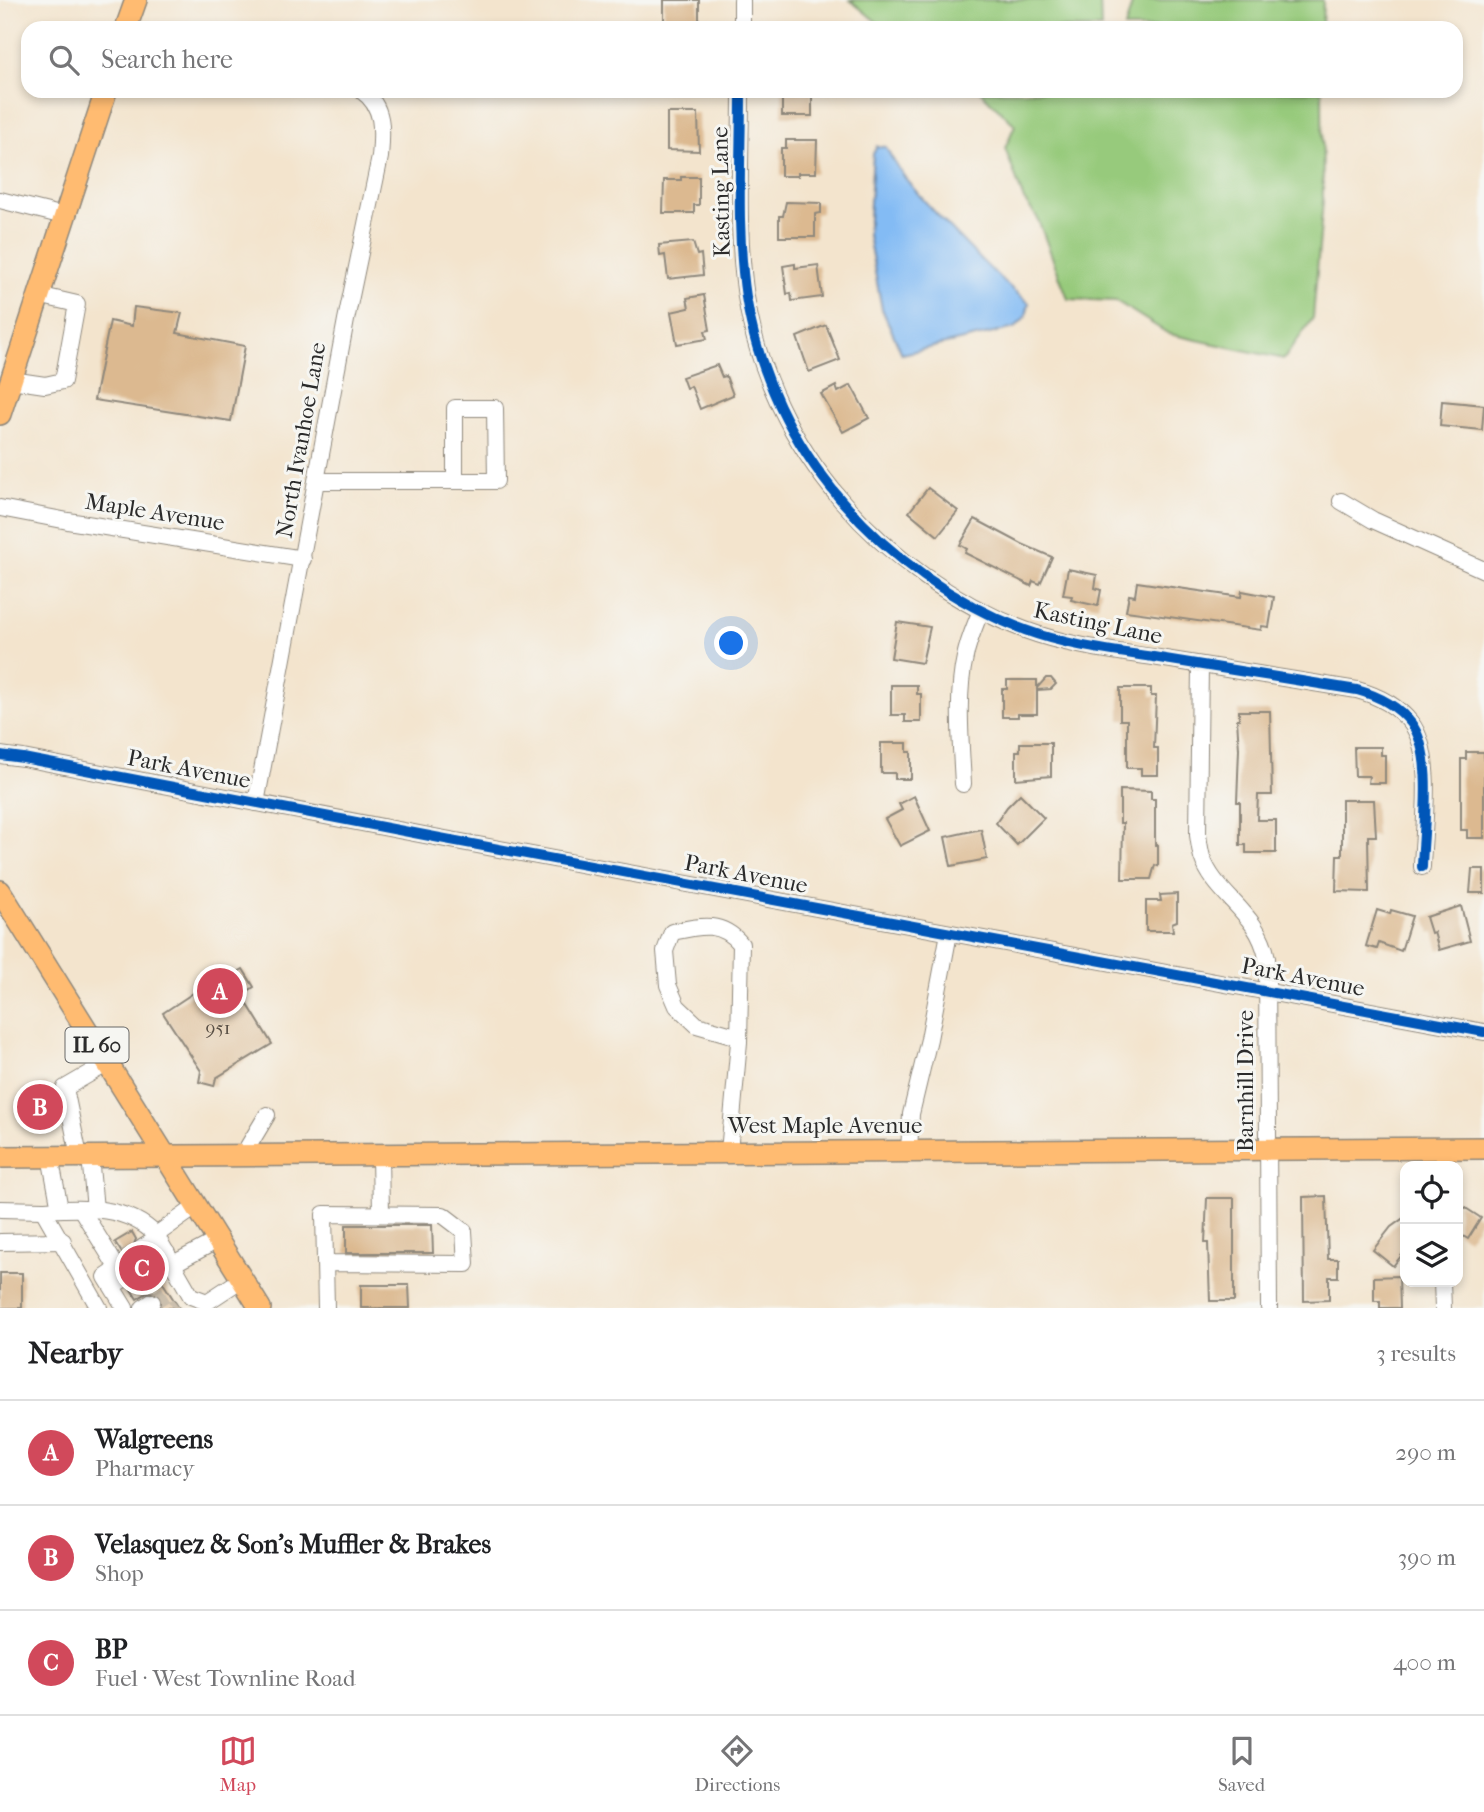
<!DOCTYPE html>
<meta charset="utf-8">
<style>
body{margin:0;font-family:"IM FELL French Canon",serif;background:#f2f2f2;color:#202124}
.controls{position:absolute;right:21px;bottom:21px;display:grid;overflow:hidden;border-radius:14px;box-shadow:0 4px 10px #0003}
.controls button{width:63px;height:63px;display:grid;place-items:center;padding:0;border:0;border-bottom:2px solid #e0e0e0;background:#fff;color:#202124;font:35px sans-serif}
.you{position:absolute;left:732px;top:644px;width:24px;height:24px;margin:-18px;border:5px solid #fff;border-radius:50%;background:#1a73e8;box-shadow:0 0 0 10px #1a73e833}
.badge{display:grid;place-items:center;width:46px;height:46px;border-radius:50%;background:#d1495b;color:#fff;font-size:23px;font-weight:700}
.pin{position:absolute;translate:-50% -50%;border:4px solid #fff;box-shadow:0 2px 7px #0006}
.list{margin:0;padding:0;list-style:none}
h2{display:flex;justify-content:space-between;align-items:center;height:91px;margin:0;padding:0 28px;font-size:30px}
h2 small{font-size:23px;font-weight:400;color:#757577}
.list li{display:grid;grid-template-columns:46px 1fr auto;gap:21px;align-items:center;box-sizing:border-box;height:105px;padding:0 28px;border-top:2px solid #e0e0e0}
.list b{display:block;font-size:26px;white-space:nowrap}
.list p{margin:0;font-size:23px;white-space:nowrap;color:#757577}
.list em{font-size:23px;font-style:normal;color:#757577}
.icon{flex:none;width:38px;height:38px;fill:none;stroke:currentColor;stroke-width:2;stroke-linecap:round;stroke-linejoin:round}
.map{position:relative;flex:none;width:1484px;height:1308px;overflow:hidden}
.search{position:absolute;background:#fff;box-shadow:0 4px 10px #0003;left:21px;right:21px;top:21px;height:77px;display:flex;align-items:center;gap:18px;box-sizing:border-box;padding:0 24px;border-radius:21px;color:#757577;font-size:26px}
.sheet{height:406px;background:#fff}
nav{display:flex;justify-content:space-around;align-items:center;box-sizing:border-box;height:98px;border-top:2px solid #e0e0e0;background:#fff;font-size:19px;color:#757577}
nav a{display:grid;justify-items:center;gap:4px}
nav .on{color:#d1495b}
.map>svg:first-child{display:block}
.green{fill:#97ca7b;stroke:#617a53;stroke-width:2}
.water{fill:#83bbf4;stroke:#577390;stroke-width:2}
.building{fill:#dcb990}
.lines{fill:none;stroke-linecap:round;stroke-linejoin:round}
.minor-tunnel{stroke:#cbbfad;stroke-width:16;stroke-dasharray:16 8;stroke-linecap:butt}
.minor-casing{stroke:#8f887c;stroke-width:18}
.major-casing{stroke:#8f887c;stroke-width:24}
.minor{stroke:#fff;stroke-width:16}
.major{stroke:#ffbb71;stroke-width:21}
.cycleway-casing{stroke:#f6f6f2;stroke-width:15}
.cycleway{stroke:#0057b8;stroke-width:10}
.labels{text-anchor:middle;dominant-baseline:central;stroke-width:6;stroke-linejoin:round;paint-order:stroke}
.number-label{font-size:19px;fill:#574e44}
.shield{fill:#f6f6f2;stroke:#686867;stroke-width:2}
.shield-label{font-size:21px;font-weight:bold;fill:#2b2b2b}
.street-label{font-size:23px;fill:#2b2b2b;stroke:#f6f6f2}
</style>
<div class="map">
<svg width="1484" height="1308" viewBox="0 0 1484 1308">
<rect width="100%" height="100%" fill="#f6f6f2"/>
<filter id="ink" filterUnits="userSpaceOnUse"><feTurbulence type="fractalNoise" baseFrequency=".0143" numOctaves="2"/><feDisplacementMap in="SourceGraphic" scale="14" xChannelSelector="R" yChannelSelector="G"/><feConvolveMatrix kernelMatrix="1 2 1 2 8 2 1 2 1" color-interpolation-filters="sRGB"/></filter>
<filter id="wash" filterUnits="userSpaceOnUse"><feTurbulence type="fractalNoise" baseFrequency=".00686" numOctaves="4" result="noise"/><feDisplacementMap in="SourceGraphic" scale="28" xChannelSelector="R" yChannelSelector="G"/><feGaussianBlur stdDeviation="1.57" result="paint"/><feColorMatrix in="noise" values="0 0 0 0 0 0 0 0 0 0 0 0 0 0 0 0 0 1.4 0 .05"/><feComposite in="paint" operator="in"/></filter>
<g filter="url(#wash)">
<rect width="100%" height="100%" fill="#f3e4cd"/>
<g class="green">
<path d="M850 0H1100L1101 28H884Z"/>
<path d="M1133 0H1323L1322 28H1125Z"/>
<path d="M980 91H1322L1323 200 1313 318 1284 359 1169 334 1116 301 1068 299 1037 217 1024 200 1005 148 1015 125Z"/>
</g>
<path class="water" d="M877 146 886 147C901 178 926 203 950 228 975 254 1000 280 1029 303L1026 316 1015 328 902 354 882 309 868 235 873 154Z"/>
<g id="blocks">
<g class="building">
<path d="M664 0H699V27H683V23H664Z"/>
<rect x="782" y="91" width="30" height="25"/>
<path d="M667 113H698L699 151 667 150Z"/>
<path d="M786 140H817L816 173H798V176H781V148H786Z"/>
<path d="M681 177H699V205H694V213H663L664 180H681Z"/>
<path d="M786 202 821 203V213L815 214V237H779V216H783Z"/>
<path d="M693 242 697 255 701 254 703 275 668 279 665 255 660 256 659 245Z"/>
<path d="M795 264V268L818 265 822 297 792 301 791 293 787 294 783 266Z"/>
<path d="M704 295 710 330 705 331 707 339 677 344 671 312 689 308 687 298Z"/>
<path d="M134 307 182 313 177 333 245 346 231 421 94 400 110 321 132 326Z"/>
<path d="M826 325 840 360 809 372 797 337Z"/>
<path d="M717 365 722 377 726 376 733 395 700 409 691 386 686 388 682 377Z"/>
<path d="M851 385 869 418 843 432 821 394 836 386 838 392Z"/>
<path d="M1442 401 1484 405 1482 430 1440 426Z"/>
<path d="M928 488 958 511 938 536 909 512Z"/>
<path d="M975 519 1022 544 1052 557 1040 584 1033 581 1031 586 965 553 967 549 960 545Z"/>
<path d="M1068 569 1097 575 1095 588 1101 590 1098 606 1071 600 1072 596 1063 595Z"/>
<path d="M1137 582 1241 597 1242 591 1274 597 1269 627 1262 626 1261 630 1126 611 1129 595 1135 596Z"/>
<path d="M897 622 930 627 922 663 891 658Z"/>
<path d="M1046 678H1051L1056 684 1051 689 1037 690V714H1018V717H1002V689H1007V680H1037V688Z"/>
<path d="M891 685H917V694H921V722H905V715H891Z"/>
<path d="M1120 688H1151V696H1156L1154 748H1158V775H1141V768H1127V720H1120Z"/>
<path d="M1239 711H1270L1272 795H1258L1257 820H1276V853H1246V845H1240V802H1237L1239 749 1237 719H1239Z"/>
<path d="M881 743H907V752H911V779H895V773H881Z"/>
<path d="M1020 743H1051V776L1016 779V751H1020Z"/>
<path d="M1354 747H1381V755H1385V783H1368L1369 776H1355Z"/>
<path d="M1466 752H1484V838H1467V830H1461V759H1466Z"/>
<path d="M1120 790 1151 791V799H1155V845H1158V866L1155 865 1151 879H1122L1123 823H1120Z"/>
<path d="M1020 794 1044 818 1017 845 996 823 1007 807Z"/>
<path d="M914 796 930 831 900 846 885 819 902 810 899 804Z"/>
<path d="M1342 800H1374L1376 836H1368L1369 892 1336 891 1337 855H1342Z"/>
<path d="M981 829 987 859 951 866 945 837Z"/>
<path d="M1472 869H1484V893H1470Z"/>
<path d="M1177 894V921L1172 923 1173 931H1146V901H1161L1160 895Z"/>
<path d="M1461 906 1470 941 1439 950 1434 932 1431 933 1426 917Z"/>
<path d="M1377 910 1390 914 1391 910 1412 916 1401 951 1379 943 1377 949 1366 946Z"/>
<path d="M243 969 254 987 242 995 272 1044 216 1078 214 1086 199 1082 201 1071 163 1013 222 974H234Z"/>
<path d="M46 1084 57 1113 28 1122 22 1101 25 1100 23 1091Z"/>
<path d="M1326 1196 1328 1259H1338V1277H1329V1300L1304 1301 1303 1197Z"/>
<path d="M1207 1198H1234V1301H1210L1208 1243H1205Z"/>
<path d="M1458 1203 1481 1218 1468 1239 1458 1233Z"/>
<path d="M1405 1217V1251L1393 1266 1373 1250 1391 1227Z"/>
<path d="M346 1225H432L433 1253H346Z"/>
<path d="M132 1232 136 1239 132 1249 134 1254 142 1258 141 1266 135 1263 129 1264 115 1242Z"/>
<path d="M144 1270 151 1273 156 1272 179 1308H160L162 1301 156 1292 147 1293 137 1299 130 1288 143 1279Z"/>
<rect x="0" y="1273" width="22" height="35"/>
<path d="M1399 1276 1400 1308H1380V1301H1374V1277Z"/>
<path d="M361 1285H409L410 1308H361Z"/>
</g>
</g>
</g>
<g filter="url(#ink)">
<use href="#blocks" fill-opacity="0" stroke="#8f887c" stroke-width="2"/>
<g class="lines">
<g class="minor-tunnel">
<path d="M125 1258 142 1248"/>
<path d="M152 1302 169 1292"/>
<path d="M173 1308 177 1305"/>
</g>
<defs>
<g id="minor">
<path d="M742 28V0"/>
<path d="M741 91C741 159 736 229 746 297 770 449 883 576 1025 630 1068 646 1114 651 1159 658 1225 669 1291 679 1357 690 1379 696 1397 705 1411 723 1435 754 1423 829 1422 867"/>
<path d="M0 200 64 216"/>
<path d="M11 380 45 385 63 381 77 304 38 295"/>
<path d="M317 481H496L495 408H455V481"/>
<path d="M1341 501 1373 520 1484 570"/>
<path d="M0 508 68 521 303 559"/>
<path d="M1200 665 1198 835C1199 842 1200 850 1202 857 1215 896 1258 911 1267 958L1269 1308"/>
<path d="M0 755 23 758 440 838 1484 1032"/>
<path d="M963 784C961 744 956 696 965 657 968 641 975 626 981 610"/>
<path d="M256 803 346 320 380 157C382 132 385 107 362 91"/>
<path d="M909 1151 911 1114 929 1039 949 933"/>
<path d="M729 1152 739 1042 741 944C721 920 700 926 672 932L665 951 668 985 677 1006 697 1025 739 1037"/>
<path d="M380 1154 381 1214"/>
<path d="M243 1155 267 1115"/>
<path d="M50 1156 60 1209"/>
<path d="M79 1156 65 1088 108 1063"/>
<path d="M90 1156 95 1209"/>
<path d="M0 1209 43 1210"/>
<path d="M81 1209 118 1269 106 1277 125 1308"/>
<path d="M156 1235 197 1206"/>
<path d="M0 1242 63 1241"/>
<path d="M142 1248 158 1238"/>
<path d="M151 1263 167 1253"/>
<path d="M326 1263 466 1264 464 1231 443 1215 324 1214 326 1308"/>
<path d="M173 1264 218 1240"/>
<path d="M1442 1282 1443 1308"/>
<path d="M112 1286 134 1273"/>
<path d="M99 1308 43 1210C82 1208 126 1204 156 1235L191 1296 207 1302 242 1279"/>
<path d="M143 1308 152 1302"/>
</g>
<g id="major">
<path d="M126 28 136 0"/>
<path d="M0 414 106 91"/>
<path d="M0 891 260 1308"/>
<path d="M0 1157 1484 1148"/>
</g>
</defs>
<use href="#minor" class="minor-casing"/>
<use href="#major" class="major-casing"/>
<use href="#minor" class="minor"/>
<use href="#major" class="major"/>
<defs>
<g id="cycleway">
<path d="M741 91C741 159 736 229 746 297 770 449 883 576 1025 630 1068 646 1114 651 1159 658 1225 669 1291 679 1357 690 1379 696 1397 705 1411 723 1435 754 1423 829 1422 867"/>
<path d="M0 755 23 758 440 838 1484 1032"/>
</g>
</defs>
<use href="#cycleway" class="cycleway-casing"/>
<use href="#cycleway" class="cycleway"/>
</g>
</g>
<g class="labels">
<g class="number-label">
<text x="218" y="1028">951</text>
</g>
<rect class="shield" x="65.5" y="1027.5" width="63" height="35" rx="5"/>
<g class="shield-label">
<text x="97" y="1045">IL 60</text>
</g>
<g class="street-label">
<text transform="translate(721 192) rotate(-91)">Kasting Lane</text>
<text transform="translate(301 440) rotate(-80)">North Ivanhoe Lane</text>
<text transform="translate(155 512) rotate(9)">Maple Avenue</text>
<text transform="translate(1098 623) rotate(12)">Kasting Lane</text>
<text transform="translate(189 769) rotate(11)">Park Avenue</text>
<text transform="translate(746 874) rotate(11)">Park Avenue</text>
<text transform="translate(1303 977) rotate(11)">Park Avenue</text>
<text transform="translate(1245 1081) rotate(-90)">Barnhill Drive</text>
<text x="825" y="1125">West Maple Avenue</text>
</g>
</g>
</svg>
<div class="controls">
<button><svg class="icon" aria-label="locate" viewBox="0 0 24 24"><circle cx="12" cy="12" r="6"/><path d="M12 2v4M12 18v4M2 12h4M18 12h4"/></svg></button>
<button><svg class="icon" aria-label="layers" viewBox="0 0 24 24"><path d="M12 4l9 5-9 5-9-5zM3 14l9 5 9-5"/></svg></button>
</div>
<div class="you"></div>
<div class="pin badge" style="left:220px;top:991px">A</div>
<div class="pin badge" style="left:40px;top:1107px">B</div>
<div class="pin badge" style="left:142px;top:1268px">C</div>
<div class="search"><svg class="icon" aria-label="search" viewBox="0 0 24 24"><circle cx="10" cy="10" r="6"/><path d="M15 15l6 6"/></svg>Search here</div>
</div>
<section class="sheet">
<h2>Nearby<small>3 results</small></h2>
<ul class="list">
<li><span class="badge">A</span><div><b>Walgreens</b><p>Pharmacy</p></div><em>290 m</em></li>
<li><span class="badge">B</span><div><b>Velasquez &amp; Son's Muffler &amp; Brakes</b><p>Shop</p></div><em>390 m</em></li>
<li><span class="badge">C</span><div><b>BP</b><p>Fuel · West Townline Road</p></div><em>400 m</em></li>
</ul>
</section>
<nav>
<a class="on"><svg class="icon" aria-label="map" viewBox="0 0 24 24"><path d="M3 6l6-2 6 2 6-2v14l-6 2-6-2-6 2zM9 4v14M15 6v14"/></svg>Map</a>
<a><svg class="icon" aria-label="directions" viewBox="0 0 24 24"><path d="M12 3l9 9-9 9-9-9zM9 14v-3h6M13 9l2 2-2 2"/></svg>Directions</a>
<a><svg class="icon" aria-label="saved" viewBox="0 0 24 24"><path d="M7 4h10v16l-5-4-5 4z"/></svg>Saved</a>
</nav>
